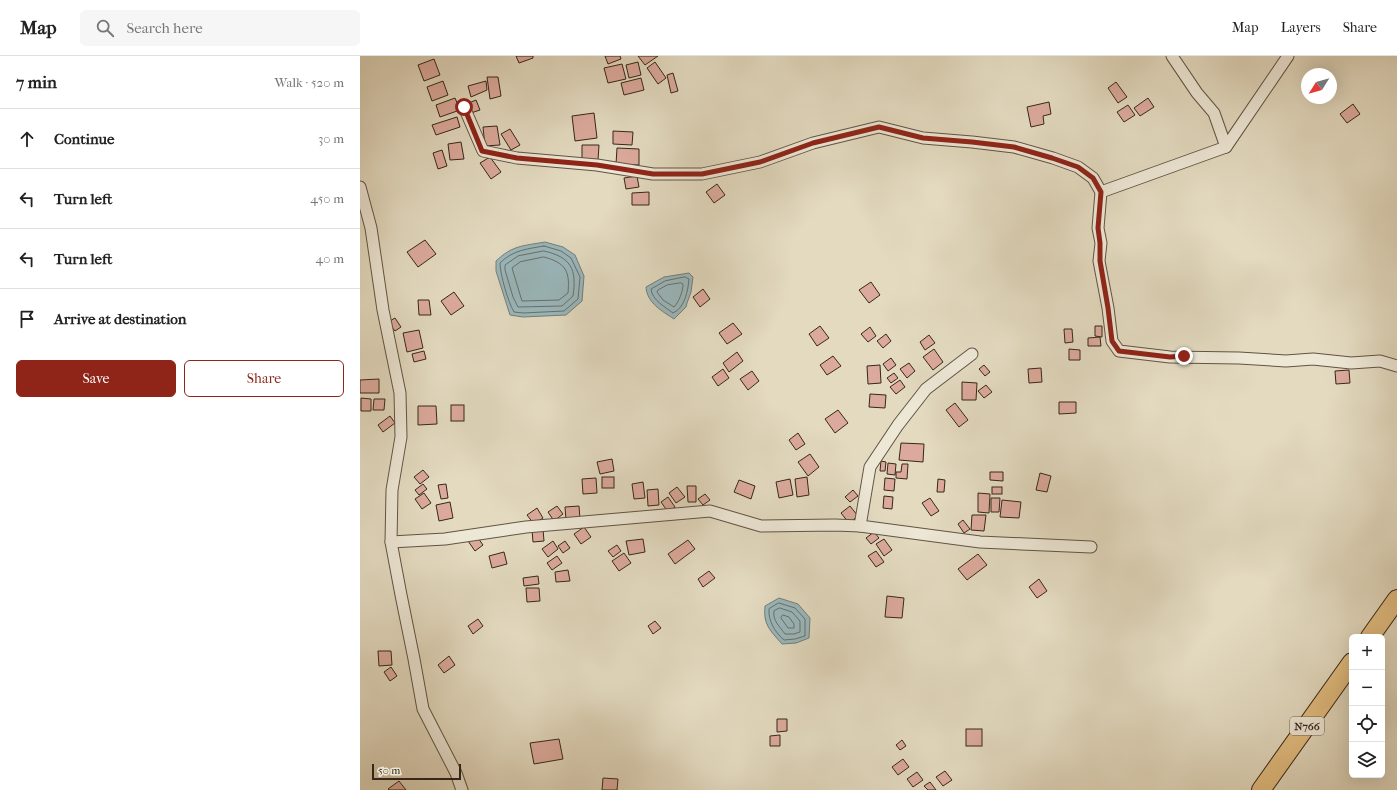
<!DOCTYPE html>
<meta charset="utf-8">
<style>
body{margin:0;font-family:"IM FELL French Canon",serif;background:#f6f6f6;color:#222}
.controls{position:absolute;right:12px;bottom:12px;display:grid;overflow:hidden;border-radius:6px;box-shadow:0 4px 16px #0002}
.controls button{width:36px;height:36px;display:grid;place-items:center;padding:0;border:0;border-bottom:1px solid #e0e0e0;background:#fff;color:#222;font:20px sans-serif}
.compass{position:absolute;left:941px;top:12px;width:36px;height:36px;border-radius:50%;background:#fff;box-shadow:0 4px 16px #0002;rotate:233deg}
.scale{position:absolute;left:12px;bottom:10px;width:89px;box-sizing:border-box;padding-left:4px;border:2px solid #36271a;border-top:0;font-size:11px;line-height:14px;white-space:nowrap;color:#36271a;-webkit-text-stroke:3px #ede7d6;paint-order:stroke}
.stop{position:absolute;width:12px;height:12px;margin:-9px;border:3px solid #8f2418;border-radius:50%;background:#fff}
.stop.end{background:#8f2418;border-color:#fff;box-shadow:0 1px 4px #0008}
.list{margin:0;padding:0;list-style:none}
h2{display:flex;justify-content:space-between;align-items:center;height:52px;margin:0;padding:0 16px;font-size:17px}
h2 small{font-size:13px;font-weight:400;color:#767676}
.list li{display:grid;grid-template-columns:26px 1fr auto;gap:12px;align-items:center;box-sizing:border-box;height:60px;padding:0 16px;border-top:1px solid #e0e0e0}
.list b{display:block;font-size:15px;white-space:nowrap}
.list em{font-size:13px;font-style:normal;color:#767676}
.actions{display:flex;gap:8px;padding:12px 16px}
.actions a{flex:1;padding:9px 0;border:1px solid #8f2418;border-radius:6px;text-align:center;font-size:14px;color:#8f2418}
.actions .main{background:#8f2418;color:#fff}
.icon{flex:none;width:22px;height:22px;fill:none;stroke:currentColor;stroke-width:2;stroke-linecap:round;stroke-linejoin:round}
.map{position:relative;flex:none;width:1037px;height:734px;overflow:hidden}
header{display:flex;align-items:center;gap:24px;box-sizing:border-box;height:56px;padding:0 20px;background:#fff;border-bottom:1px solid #e0e0e0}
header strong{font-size:19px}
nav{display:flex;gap:22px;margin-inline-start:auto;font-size:14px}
.search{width:280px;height:36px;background:#f6f6f6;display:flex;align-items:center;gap:10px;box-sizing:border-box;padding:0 14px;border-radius:6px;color:#767676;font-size:15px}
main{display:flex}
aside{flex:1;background:#fff}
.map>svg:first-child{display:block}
.water{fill:#9ab8bd;stroke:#727e7c}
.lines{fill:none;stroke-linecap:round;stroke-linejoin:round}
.shore{stroke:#68706c;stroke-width:1}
.building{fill:#dcaa9c;stroke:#36271a}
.minor-casing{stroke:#615444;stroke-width:13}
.trunk-casing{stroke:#36271a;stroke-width:20}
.minor{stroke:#ede7d6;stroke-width:11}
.trunk{stroke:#e2bd80;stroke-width:18}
.route{stroke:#8f2418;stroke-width:5}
.labels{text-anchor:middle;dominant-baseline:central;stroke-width:3.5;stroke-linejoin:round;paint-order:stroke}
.shield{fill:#ede7d6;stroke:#6d6152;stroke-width:1}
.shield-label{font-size:11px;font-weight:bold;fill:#36271a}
</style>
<header>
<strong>Map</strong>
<div class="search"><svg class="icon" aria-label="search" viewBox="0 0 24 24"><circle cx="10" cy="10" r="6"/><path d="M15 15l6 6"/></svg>Search here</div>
<nav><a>Map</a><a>Layers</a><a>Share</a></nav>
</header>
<main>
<aside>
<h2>7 min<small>Walk · 520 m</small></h2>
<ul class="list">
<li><svg class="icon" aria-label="ahead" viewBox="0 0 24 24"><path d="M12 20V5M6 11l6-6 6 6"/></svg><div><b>Continue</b></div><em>30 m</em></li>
<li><svg class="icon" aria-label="left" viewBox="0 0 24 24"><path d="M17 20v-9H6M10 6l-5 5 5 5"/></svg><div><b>Turn left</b></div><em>450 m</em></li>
<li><svg class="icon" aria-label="left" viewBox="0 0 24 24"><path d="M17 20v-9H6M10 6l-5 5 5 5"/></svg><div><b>Turn left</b></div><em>40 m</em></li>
<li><svg class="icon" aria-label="arrive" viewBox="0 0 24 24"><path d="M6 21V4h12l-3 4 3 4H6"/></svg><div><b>Arrive at destination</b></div></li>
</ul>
<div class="actions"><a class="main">Save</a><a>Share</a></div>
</aside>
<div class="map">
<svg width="1037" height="734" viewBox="0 0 1037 734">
<rect width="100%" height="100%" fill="#e3dac0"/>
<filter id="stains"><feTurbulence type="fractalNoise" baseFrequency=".005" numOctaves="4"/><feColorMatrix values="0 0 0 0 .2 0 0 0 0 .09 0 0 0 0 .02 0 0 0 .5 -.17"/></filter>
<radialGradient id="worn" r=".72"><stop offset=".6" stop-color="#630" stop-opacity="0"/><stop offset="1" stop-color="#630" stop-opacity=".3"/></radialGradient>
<g class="water">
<path d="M185 186 203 191 215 199 224 220 222 245 206 259 163 261 150 259 136 215V205C153 189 163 190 185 186Z"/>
<path d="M329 217 333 221 331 236 327 247 326 251 314 263C302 255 287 247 286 231L304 221Z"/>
<path d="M419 542 438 548 450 562 449 582 436 587 422 588C410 574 403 569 405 550Z"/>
</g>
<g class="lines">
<g class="shore">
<path d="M184 190 201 195 211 202 220 221 218 243 204 255 163 257 154 256C148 246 140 218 140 207 153 194 167 193 184 190Z"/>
<path d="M184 195C211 201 217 213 213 240L202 250 158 251 153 241 145 214V209L158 200Z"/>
<path d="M184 201C206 207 210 215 208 237L199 244 162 245 152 212 160 206Z"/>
<path d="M325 221 329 223C328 234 325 252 313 257 305 251 292 244 291 233L305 225Z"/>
<path d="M321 227 323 228C323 235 319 246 314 251L303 244 297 236 298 234 307 229Z"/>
<path d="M419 547 435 552 445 563V580L435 583 424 584C415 576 408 565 409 553Z"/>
<path d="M420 552 432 556 440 565V576L434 578H425C420 571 412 564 414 555Z"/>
<path d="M423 559 429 561 434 568V572H428L421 562Z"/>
</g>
</g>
<g class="building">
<path d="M156 0H173V2L159 7Z"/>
<path d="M245 0H260L261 3 248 8Z"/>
<path d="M278 0H298L285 9Z"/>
<path d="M74 3 80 19 64 25 58 9Z"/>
<path d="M278 6 281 19 269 22 266 9Z"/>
<path d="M295 6 306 22 298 28 287 12Z"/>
<path d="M262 8 266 23 248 27 244 12Z"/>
<path d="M313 17 318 35 311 37 307 19Z"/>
<path d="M127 21H138L141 40 130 43Z"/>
<path d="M281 22 284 34 264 39 261 27Z"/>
<path d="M83 25 88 39 72 45 67 31Z"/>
<path d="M126 25 127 34 111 41 108 30Z"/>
<path d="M756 26 767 41 758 47 748 32Z"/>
<path d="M95 42 100 54 80 61 76 49Z"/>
<path d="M788 42 794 51 780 60 774 52Z"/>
<path d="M116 44 120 54 108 58 104 49Z"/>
<path d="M689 46 691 58 683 60 684 68 671 71 667 51Z"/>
<path d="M993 48 1000 58 987 67 980 58Z"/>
<path d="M768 49 775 59 764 66 757 56Z"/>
<path d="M234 57 237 82 215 85 212 60Z"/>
<path d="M97 61 100 71 76 79 72 69Z"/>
<path d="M137 70 140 89 125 90 123 71Z"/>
<path d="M150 73 160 89 151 94 141 78Z"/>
<path d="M253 75 273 76 272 89 253 88Z"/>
<path d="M101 86 104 103 90 104 88 88Z"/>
<path d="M222 89H239L238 104 222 103Z"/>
<path d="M257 92 279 93V109L256 108Z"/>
<path d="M82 94 87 110 78 113 73 97Z"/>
<path d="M130 101 141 116 131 123 120 107Z"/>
<path d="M277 120 279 131 266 133 264 122Z"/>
<path d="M357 128 365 139 354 147 346 136Z"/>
<path d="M289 136V149H272V137Z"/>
<path d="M65 184 76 198 58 211 47 196Z"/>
<path d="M511 226 520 239 509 247 499 234Z"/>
<path d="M343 233 350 243 340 251 333 241Z"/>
<path d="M94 236 104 250 91 259 81 245Z"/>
<path d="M58 244H69L71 259H59Z"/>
<path d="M35 262 41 271 35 275 28 266Z"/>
<path d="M373 267 382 278 367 288 359 277Z"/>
<path d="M460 270 469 282 457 290 449 278Z"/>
<path d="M735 270H742V281L735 280Z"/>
<path d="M510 271 516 280 508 286 501 278Z"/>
<path d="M704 273H712L713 286 705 287Z"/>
<path d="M59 274 63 292 47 296 43 277Z"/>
<path d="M526 278 531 285 523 292 517 285Z"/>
<path d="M569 279 575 287 565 294 560 286Z"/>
<path d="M740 281 741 290H728V282Z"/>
<path d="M574 293 583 306 573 314 563 301Z"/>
<path d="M709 293 720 294V304H709Z"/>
<path d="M64 295 66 303 54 306 52 298Z"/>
<path d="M377 296 383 305 369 316 363 307Z"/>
<path d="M473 300 481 310 467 319 460 309Z"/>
<path d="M531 302 536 309 528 315 523 308Z"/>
<path d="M549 307 555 315 547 322 540 313Z"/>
<path d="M520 309 521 327 508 328 507 310Z"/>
<path d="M624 309 630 316 625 320 619 313Z"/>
<path d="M681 312 682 326 669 327 668 313Z"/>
<path d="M363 313 369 322 358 330 352 321Z"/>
<path d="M989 314 990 327 976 328 975 315Z"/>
<path d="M392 315 399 325 388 334 380 323Z"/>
<path d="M534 317 538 322 531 327 527 322Z"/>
<path d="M19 323V337H0V324Z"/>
<path d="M540 324 545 331 536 338 530 331Z"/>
<path d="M602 326 617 327 616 344H602Z"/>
<path d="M626 329 632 336 624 342 618 335Z"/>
<path d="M510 338 526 339 525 352 509 351Z"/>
<path d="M1 342 11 343V355H1Z"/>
<path d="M14 343H25L24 354H13Z"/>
<path d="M699 346H716V357L699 358Z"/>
<path d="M595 347 608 364 599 371 586 354Z"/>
<rect x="91" y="349" width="13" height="16"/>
<path d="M58 350H76L77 368 58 369Z"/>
<path d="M478 354 488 367 475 377 465 363Z"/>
<path d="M30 360 35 367 23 376 18 369Z"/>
<path d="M438 377 445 388 436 394 429 384Z"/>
<path d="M541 387 564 388 563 406 539 404Z"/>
<path d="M450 398 459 411 448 420 438 406Z"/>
<path d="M252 403 254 415 240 418 237 406Z"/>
<path d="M521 405 526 406 525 415H520Z"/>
<path d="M528 407 536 408 535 419 527 418Z"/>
<path d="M542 408H548L547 423 536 422V416H541Z"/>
<path d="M63 414 69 421 60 428 54 421Z"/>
<path d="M630 416H643V425L630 424Z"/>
<path d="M680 417 691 420 687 436 676 434Z"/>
<rect x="242" y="421" width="12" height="11"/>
<path d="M447 421 449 439 437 441 435 423Z"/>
<path d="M236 422 237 437 223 438 222 423Z"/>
<path d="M525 422 535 423 534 435 524 434Z"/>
<path d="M430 423 433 439 419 442 416 426Z"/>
<path d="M578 423 585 424 584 436H577Z"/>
<path d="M379 424 395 430 391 443 374 436Z"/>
<path d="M283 426 285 442 274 443 272 428Z"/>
<path d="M63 428 67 433 59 439 55 434Z"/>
<path d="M86 428 88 442 81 443 78 429Z"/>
<path d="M327 430H336V446H328Z"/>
<path d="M317 431 325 441 316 447 309 437Z"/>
<rect x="632" y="431" width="10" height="7"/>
<path d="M298 433 299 449 288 450 287 434Z"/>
<path d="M493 434 498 440 490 446 485 441Z"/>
<path d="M64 437 71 447 62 453 55 443Z"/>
<path d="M618 437 630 438 629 457 618 456Z"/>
<path d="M345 438 350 444 343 449 338 443Z"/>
<path d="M524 440 533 441 532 453 523 452Z"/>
<path d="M308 441 315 451 308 456 301 446Z"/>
<path d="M570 442 579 455 571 460 562 447Z"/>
<path d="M631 442H640L639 456H631Z"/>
<path d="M642 444 661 446 659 462 640 461Z"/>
<path d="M90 446 93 462 79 465 76 449Z"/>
<path d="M197 450 203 458 194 465 188 456Z"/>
<path d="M219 450 220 463 206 464 205 451Z"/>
<path d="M490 450 498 460 489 467 481 457Z"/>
<path d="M177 452 183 462 174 468 167 459Z"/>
<path d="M612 459H626L624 475 611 474Z"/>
<path d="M603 464 610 473 604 477 598 468Z"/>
<path d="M224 471 231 481 221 488 214 478Z"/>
<path d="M183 473 184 485 173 486 172 474Z"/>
<path d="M514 476 519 482 511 488 506 482Z"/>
<path d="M116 479 123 489 115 495 108 485Z"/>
<path d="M283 483 285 496 269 499 266 485Z"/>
<path d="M524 483 532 494 524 500 516 488Z"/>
<path d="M328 484 335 493 315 508 308 498Z"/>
<path d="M193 485 198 493 188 501 182 493Z"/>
<path d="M205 485 210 492 203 497 198 490Z"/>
<path d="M257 489 261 495 253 501 248 495Z"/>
<path d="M516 495 524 506 516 511 508 500Z"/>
<path d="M144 496 147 508 132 512 129 500Z"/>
<path d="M264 497 271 507 259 515 252 505Z"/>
<path d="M618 498 627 509 607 524 598 513Z"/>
<path d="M197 500 202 507 192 514 187 507Z"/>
<path d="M208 514 210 525 196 526 195 516Z"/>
<path d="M349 515 355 522 343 531 338 523Z"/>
<path d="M178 520 179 528 164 530 163 522Z"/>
<path d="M679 523 687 535 677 542 669 531Z"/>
<path d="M166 532H179L180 545 167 546Z"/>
<path d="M527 540 544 542 542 562 525 561Z"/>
<path d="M118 563 123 570 113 578 108 570Z"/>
<path d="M295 565 301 572 293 578 288 570Z"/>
<path d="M18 595H31L32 609 19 610Z"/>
<path d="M89 600 95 609 84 617 78 609Z"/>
<path d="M31 611 37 620 30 625 24 616Z"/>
<path d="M417 663H427V675L417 676Z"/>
<rect x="606" y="673" width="16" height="17"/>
<path d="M420 679V690H410V680Z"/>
<path d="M199 683 203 703 174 708 170 687Z"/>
<path d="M542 684 546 690 540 694 536 689Z"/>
<path d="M543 703 549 711 538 719 532 711Z"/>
<path d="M585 715 592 724 583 730 576 721Z"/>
<path d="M557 716 563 724 553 731 547 723Z"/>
<path d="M243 722 258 723 257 734H242Z"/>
<path d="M39 725 46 734H29L28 733Z"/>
<path d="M570 726 576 734H568L564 730Z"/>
</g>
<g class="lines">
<defs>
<g id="minor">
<path d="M812 0 837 37 854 57 866 91"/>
<path d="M104 51 123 95 157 102 237 109 293 118H342L400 106 453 87 519 71 563 82 612 86 654 91 693 102 718 111 733 122 741 136 738 172 741 187 739 205 748 252 752 285 759 295 810 301 879 302 926 305 953 303 991 307 1020 305 1037 310"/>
<path d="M0 131 11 172 23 254 40 337 41 381 32 434 31 486 41 539 54 603 63 653 96 717 102 734"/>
<path d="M741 136 866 91 928 0"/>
<path d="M500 470 510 411 538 369 566 333 612 298"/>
<path d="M31 486 85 483 166 471 350 455 401 470 475 469 500 470 620 486 731 491"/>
</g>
<g id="trunk">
<path d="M1010 581 1037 543"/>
<path d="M901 734 992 606"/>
</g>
</defs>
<use href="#minor" class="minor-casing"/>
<use href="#trunk" class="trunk-casing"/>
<use href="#minor" class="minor"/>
<use href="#trunk" class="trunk"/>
</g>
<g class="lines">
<path class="route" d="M104 51 122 95 157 102 237 109 293 118H342L400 106 453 87 519 71 563 82 612 86 654 91 692 102 718 111 733 122 741 136 738 172 740 187V205L748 252 752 285 759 295 810 301 824 300"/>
</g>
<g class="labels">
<rect class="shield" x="930" y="661" width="34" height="18" rx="3"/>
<g class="shield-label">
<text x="947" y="670">N766</text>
</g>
</g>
<rect width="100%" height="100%" filter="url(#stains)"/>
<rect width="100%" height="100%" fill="url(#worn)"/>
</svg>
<div class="controls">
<button>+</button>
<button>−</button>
<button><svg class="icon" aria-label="locate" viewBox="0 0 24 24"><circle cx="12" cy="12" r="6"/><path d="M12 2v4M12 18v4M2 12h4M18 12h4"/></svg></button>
<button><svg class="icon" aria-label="layers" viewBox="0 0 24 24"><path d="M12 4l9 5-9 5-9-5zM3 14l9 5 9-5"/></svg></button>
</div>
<svg class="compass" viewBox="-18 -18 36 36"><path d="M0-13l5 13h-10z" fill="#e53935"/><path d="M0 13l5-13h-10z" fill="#767676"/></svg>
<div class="scale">50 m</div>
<div class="stop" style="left:104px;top:51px"></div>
<div class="stop end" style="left:824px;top:300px"></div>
</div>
</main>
